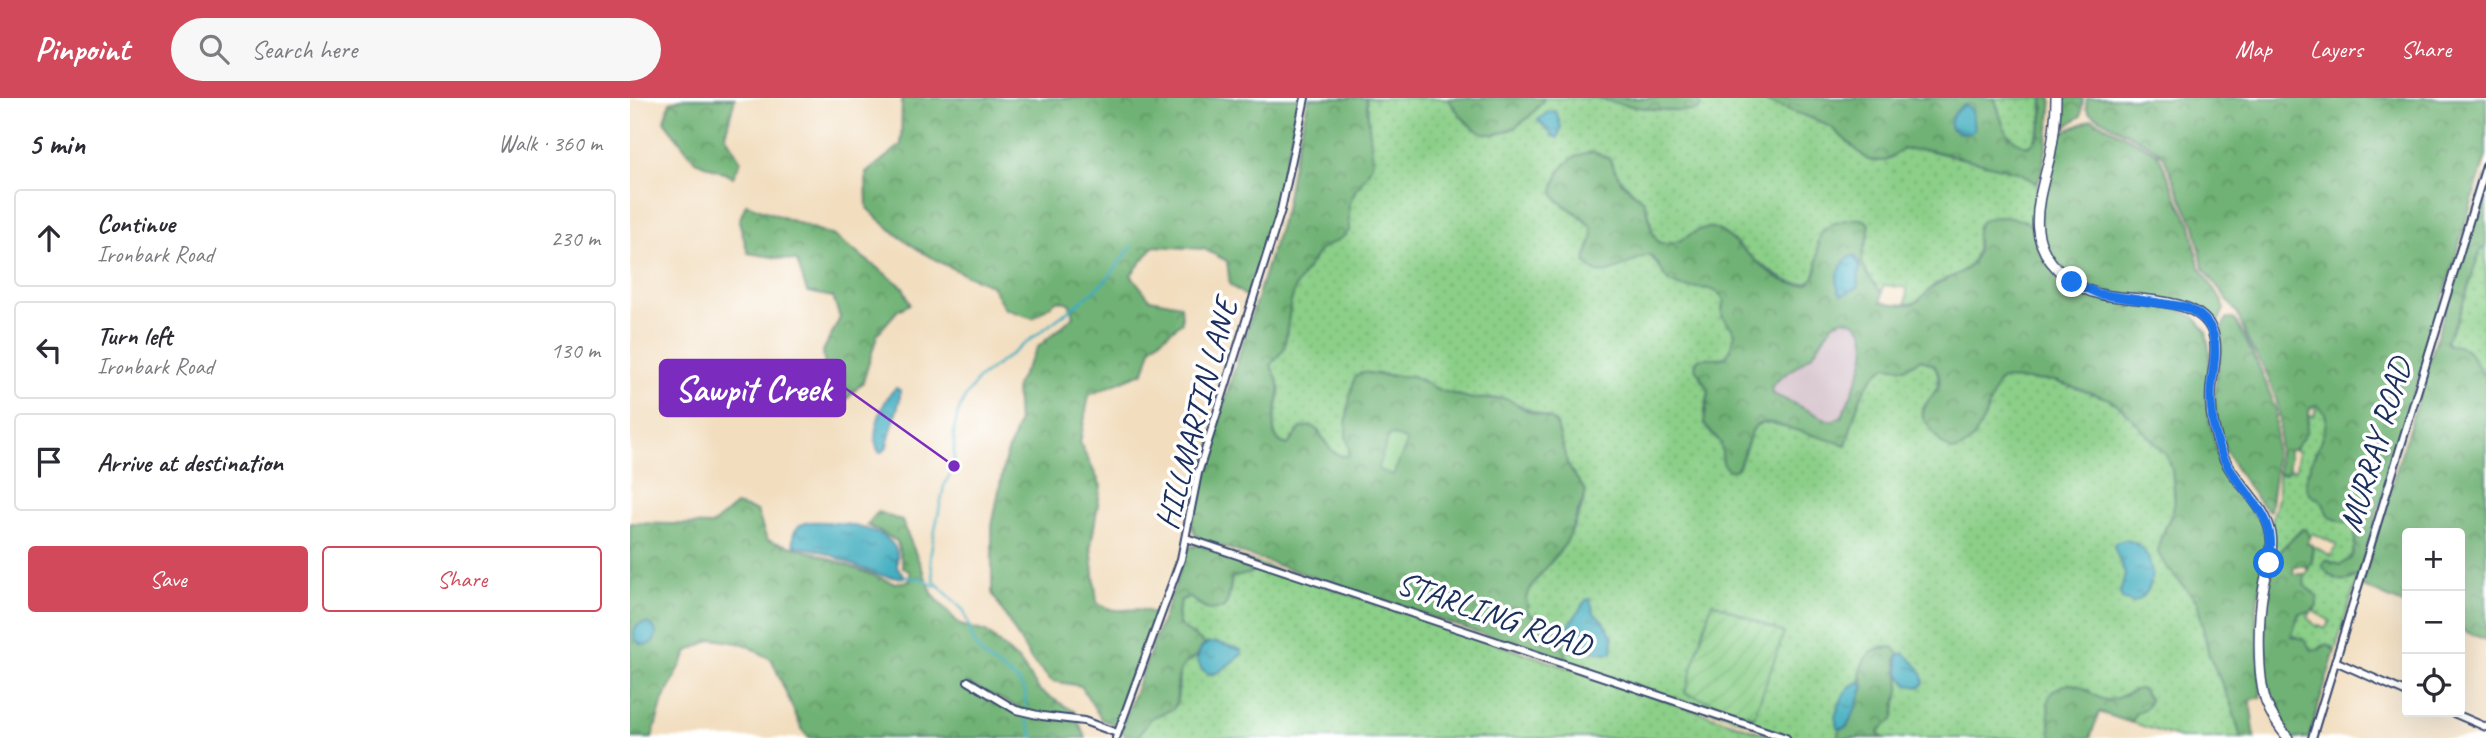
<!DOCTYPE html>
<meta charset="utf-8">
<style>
body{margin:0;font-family:Caveat,sans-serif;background:#f7f7f7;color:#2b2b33}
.controls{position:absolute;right:21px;bottom:21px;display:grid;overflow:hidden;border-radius:7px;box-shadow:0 7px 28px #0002}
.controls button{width:63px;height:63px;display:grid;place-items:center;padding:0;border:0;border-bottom:2px solid #e1e1e2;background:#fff;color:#2b2b33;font:35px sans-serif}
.stop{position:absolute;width:21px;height:21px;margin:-16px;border:5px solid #1a73e8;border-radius:50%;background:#fff}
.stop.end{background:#1a73e8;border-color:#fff;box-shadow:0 2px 7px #0008}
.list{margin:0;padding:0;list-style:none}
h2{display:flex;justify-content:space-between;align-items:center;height:91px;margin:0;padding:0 28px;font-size:30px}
h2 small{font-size:23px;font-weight:400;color:#7c7c81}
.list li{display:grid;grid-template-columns:46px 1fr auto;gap:21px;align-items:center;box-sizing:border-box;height:98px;margin:0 14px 14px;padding:0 14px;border:2px solid #e1e1e2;border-radius:7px}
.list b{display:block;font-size:26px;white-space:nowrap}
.list p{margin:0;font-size:23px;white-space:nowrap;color:#7c7c81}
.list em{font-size:23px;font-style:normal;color:#7c7c81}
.actions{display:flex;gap:14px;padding:21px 28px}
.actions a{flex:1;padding:16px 0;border:2px solid #d1495b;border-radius:7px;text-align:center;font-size:24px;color:#d1495b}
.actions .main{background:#d1495b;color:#fff}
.icon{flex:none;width:38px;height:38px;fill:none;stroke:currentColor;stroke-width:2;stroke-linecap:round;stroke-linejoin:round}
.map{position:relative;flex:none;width:1856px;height:640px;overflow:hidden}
header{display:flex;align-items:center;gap:42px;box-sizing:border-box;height:98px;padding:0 35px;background:#d1495b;color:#fff}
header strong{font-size:33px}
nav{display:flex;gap:38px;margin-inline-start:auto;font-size:24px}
.search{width:490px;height:63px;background:#f7f7f7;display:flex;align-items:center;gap:18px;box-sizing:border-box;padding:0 24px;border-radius:38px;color:#7c7c81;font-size:26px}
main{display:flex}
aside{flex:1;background:#fff}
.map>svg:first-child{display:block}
.industrial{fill:#d2bdc6}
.grass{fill:url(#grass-dots);stroke:#537f73;stroke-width:2}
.forest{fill:url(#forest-crowns);stroke:#467069;stroke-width:2;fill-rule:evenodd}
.garden{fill:url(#garden-furrows);stroke:#537f73;stroke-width:2}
.pitch{fill:#8bcf88;stroke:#537f73;stroke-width:2}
.water{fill:url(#water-ripples);stroke:#2e6e8e;stroke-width:2}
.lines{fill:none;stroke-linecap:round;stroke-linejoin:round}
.stream{stroke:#40adbf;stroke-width:2.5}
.street-casing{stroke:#3b496d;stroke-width:10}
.secondary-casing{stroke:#3b496d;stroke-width:12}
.street{stroke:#fff;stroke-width:6}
.secondary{stroke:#fff;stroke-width:9}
.route{stroke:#1a73e8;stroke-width:9}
.labels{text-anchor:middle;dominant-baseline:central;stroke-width:7;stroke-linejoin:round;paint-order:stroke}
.street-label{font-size:33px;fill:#1b2f5e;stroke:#fff}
.leader{fill:none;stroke:#7b2cbf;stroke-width:2.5}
.callout-dot{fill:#7b2cbf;stroke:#fff;stroke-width:2.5}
.callout{fill:#7b2cbf;stroke:#7b2cbf;stroke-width:2.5}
.callout-label{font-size:35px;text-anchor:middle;font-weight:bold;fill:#fff}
</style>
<header>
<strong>Pinpoint</strong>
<div class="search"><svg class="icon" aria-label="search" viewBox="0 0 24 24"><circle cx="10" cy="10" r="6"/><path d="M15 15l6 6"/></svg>Search here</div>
<nav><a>Map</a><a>Layers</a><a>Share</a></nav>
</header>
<main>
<aside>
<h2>5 min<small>Walk · 360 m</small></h2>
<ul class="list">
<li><svg class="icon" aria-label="ahead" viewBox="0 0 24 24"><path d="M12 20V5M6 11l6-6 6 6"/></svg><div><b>Continue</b><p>Ironbark Road</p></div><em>230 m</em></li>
<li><svg class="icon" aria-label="left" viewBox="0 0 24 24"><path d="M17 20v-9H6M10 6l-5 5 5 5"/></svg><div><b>Turn left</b><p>Ironbark Road</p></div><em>130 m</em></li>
<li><svg class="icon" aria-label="arrive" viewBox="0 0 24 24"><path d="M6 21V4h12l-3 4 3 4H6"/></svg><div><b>Arrive at destination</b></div></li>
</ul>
<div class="actions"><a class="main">Save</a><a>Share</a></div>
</aside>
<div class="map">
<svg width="1856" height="640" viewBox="0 0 1856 640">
<defs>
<pattern id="grass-dots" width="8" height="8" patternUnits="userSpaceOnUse" patternTransform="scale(1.75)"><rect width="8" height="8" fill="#8bcf88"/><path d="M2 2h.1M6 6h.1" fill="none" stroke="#77b278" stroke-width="1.8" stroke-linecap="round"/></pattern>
<pattern id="forest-crowns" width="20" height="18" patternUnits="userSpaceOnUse" patternTransform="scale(1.75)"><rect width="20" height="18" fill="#70b274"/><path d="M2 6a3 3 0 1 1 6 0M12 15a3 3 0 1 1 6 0" fill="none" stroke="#5b9162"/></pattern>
<pattern id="garden-furrows" width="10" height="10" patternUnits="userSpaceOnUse" patternTransform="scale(1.75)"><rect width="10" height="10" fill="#8bcf88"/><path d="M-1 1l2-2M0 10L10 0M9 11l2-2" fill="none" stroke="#77b278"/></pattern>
<pattern id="water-ripples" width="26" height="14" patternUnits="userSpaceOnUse" patternTransform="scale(1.75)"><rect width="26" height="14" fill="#40adbf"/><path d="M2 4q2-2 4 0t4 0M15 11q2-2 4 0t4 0" fill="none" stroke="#358d9e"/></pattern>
</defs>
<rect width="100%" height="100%" fill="#fff"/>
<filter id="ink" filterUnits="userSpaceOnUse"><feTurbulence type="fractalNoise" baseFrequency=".0143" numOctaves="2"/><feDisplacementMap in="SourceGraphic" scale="14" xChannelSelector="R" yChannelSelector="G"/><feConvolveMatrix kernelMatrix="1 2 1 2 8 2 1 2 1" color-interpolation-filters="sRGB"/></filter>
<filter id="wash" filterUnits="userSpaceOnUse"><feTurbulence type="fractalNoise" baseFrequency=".00686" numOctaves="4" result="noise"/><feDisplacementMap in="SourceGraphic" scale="28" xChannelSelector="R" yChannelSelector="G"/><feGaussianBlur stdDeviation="1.57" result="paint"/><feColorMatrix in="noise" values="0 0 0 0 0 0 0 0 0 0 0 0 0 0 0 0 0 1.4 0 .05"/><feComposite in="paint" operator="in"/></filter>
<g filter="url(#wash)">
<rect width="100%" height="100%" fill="#f2debf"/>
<path class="industrial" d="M1214 221 1227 225 1234 232 1237 246 1232 267 1212 318 1204 322H1198L1143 296 1141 291 1144 285 1183 256 1203 225Z"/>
<g class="grass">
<path d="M736 0H817C825 10 833 23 843 30 869 48 901 22 914 0H965L1018 11 1066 13 1071 8 1066 0H1127L1189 23 1202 30 1238 62 1246 64 1260 60 1269 52 1288 50 1386 73 1409 82 1403 107 1402 130 1394 122 1355 121 1347 134 1348 150 1341 166 1330 175 1304 187 1288 204 1276 207 1277 190 1254 187 1252 195C1244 184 1227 169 1232 154 1235 145 1239 141 1239 131L1188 144V164L1183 181C1164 197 1138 169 1122 160 1113 156 1065 144 1054 143 1045 142 1037 151 1028 144 1019 136 1022 119 1017 109 1010 95 995 91 988 77L931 71 924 90 928 103 946 115 961 129 963 138 956 158 975 174C991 171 1007 158 1020 157L1028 168 1050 189C1067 191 1084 184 1094 202 1088 224 1097 219 1105 235 1100 265 1096 259 1071 260L1065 265 1079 293 1074 315 1078 332 1091 345 1093 365 1110 366 1122 333C1127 324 1133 324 1142 325L1216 346C1225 318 1229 284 1257 268L1275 270 1291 261 1304 267C1315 285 1304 296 1292 311L1293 320 1343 341 1367 286 1372 281 1425 283 1479 301 1493 311 1538 359 1542 372 1545 407 1529 445 1535 467 1567 503 1579 557 1601 606 1611 640H1550L1469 614 1460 640H1254L1249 637 1248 633 1264 619 1270 577 1278 587 1289 571 1275 556H1269C1253 535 1228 561 1230 584 1215 587 1213 603 1206 616L1210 631 1207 640H1165L938 565C936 552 931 541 921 532 914 524 896 518 895 506 893 487 920 468 930 453 942 436 951 414 956 394L938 368 927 328 918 320 873 300 842 301 809 292 788 280 732 274 725 279 716 337 720 351 718 358 713 359 700 352 688 332 668 333 658 347C632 342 650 308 650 291 650 282 639 274 642 265 643 259 652 255 654 248 660 228 656 204 667 185 672 176 685 156 692 150 701 143 711 141 719 133V107L725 93 739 31Z"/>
<path d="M1364 0H1413L1411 26 1403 46 1393 48C1368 35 1374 22 1364 0Z"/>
<path d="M1856 149V278C1839 264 1847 248 1819 247L1816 242 1828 220 1850 153Z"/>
<path d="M1683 307C1712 313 1684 354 1679 370 1677 378 1678 386 1677 393L1692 403 1699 419 1723 426 1725 429C1725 446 1726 460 1710 467L1695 462 1692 466C1699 482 1716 489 1729 475L1705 553 1701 548 1693 547 1688 552H1682L1667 539 1661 537 1670 514H1681L1678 520 1687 529 1688 527 1695 531 1700 523 1683 513 1686 510 1673 483 1683 459 1682 447 1701 458 1707 447 1683 435 1680 439 1677 433 1672 431 1644 458 1642 422 1648 401V375L1653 376 1659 372H1666L1668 353 1664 352 1676 335 1679 317 1684 318 1686 311 1681 309Z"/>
<path d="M626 465 1147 640H507L521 620 539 613 546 607C552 589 542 566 567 559L572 571 583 577 609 559 611 552 588 545 575 546 552 531 547 520 551 502 559 499 575 511 596 507 600 494 602 479 621 475Z"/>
</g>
<g class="forest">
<path d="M54 0H105L95 37 111 63 103 79 65 63 34 23 40 4Z"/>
<path d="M272 0H670L646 107 617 199 600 187 597 163 574 151 524 148 501 177 520 201 551 207 552 224 522 248 514 274 459 297 450 345 471 388 461 447 467 505C491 521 504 503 526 517L485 627 472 622 451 588 422 583 402 563 362 495V428L375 362 388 326 386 288 407 250 444 218 439 205 428 202 403 220 375 211 361 187C315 170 271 145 237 110L236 75 271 47Z"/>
<path d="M679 0H736L743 63 738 75 725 93 719 107V133C711 144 697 145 688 154L666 188 661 204 654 251 641 267C643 274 648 280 649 288 652 305 630 342 658 347L671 330 682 328C696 337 697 360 718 358 722 349 716 345 716 336 716 318 720 296 725 279L732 274 755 278H783L809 292 842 301H878L896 312 923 322 927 328 938 368 956 394 936 445 903 486 896 500 898 514 922 532 932 544 938 565 573 442C552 432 565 402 569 384L655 111 663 65Z"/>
<path d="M817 0H914C901 22 869 48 843 30 833 22 825 10 817 0Z"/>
<path d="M965 0H1066L1071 8 1066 13C1031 14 999 9 965 0Z"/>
<path d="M1127 0H1364C1373 20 1371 41 1397 48 1414 42 1414 15 1413 0H1422C1420 28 1417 55 1409 82L1405 85 1391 75 1300 52 1273 51 1254 63 1238 62 1202 30 1189 23Z"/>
<path d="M1430 0H1453L1451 18 1432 31 1428 29Z"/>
<path d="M1457 0H1856V58L1729 475C1717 489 1698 481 1692 466L1696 462 1710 467 1721 460 1725 447V428L1699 419C1695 414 1696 409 1692 404 1689 399 1682 400 1679 395 1666 378 1702 337 1695 315L1687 307 1680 310 1676 335 1664 352H1659V372L1655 376 1648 375 1650 320 1647 304 1636 274 1619 245 1607 215 1573 169 1565 127 1555 109 1533 57 1526 51 1459 15 1456 10Z"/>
<path d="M1462 21 1528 55 1551 109 1561 126 1569 168 1593 205 1594 211 1588 225 1581 223 1575 216 1460 189 1444 180 1428 166 1418 150 1412 135 1411 110 1427 40 1431 35Z"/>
<path d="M964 54 979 60 992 85 1014 103 1023 135 1028 144C1050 154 1066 121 1088 132 1113 144 1147 196 1179 185 1194 170 1183 150 1192 133 1200 126 1212 122 1223 121 1255 117 1230 151 1232 163 1234 175 1245 186 1252 195L1251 204C1261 205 1274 209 1284 205 1293 202 1296 193 1304 188 1318 178 1340 176 1346 157 1350 147 1343 133 1350 125 1359 115 1391 119 1401 127L1408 150 1416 164 1440 188 1461 198 1547 211 1565 219 1576 233 1580 255 1576 304 1587 355 1596 374 1629 416 1637 439V454L1626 510 1631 599 1620 602 1625 640H1611L1601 606 1579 557 1567 503 1535 467 1528 455 1529 444 1543 414 1545 400 1542 372 1538 359 1493 311 1479 301 1425 283 1372 281 1367 286C1358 308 1350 348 1323 353L1311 345 1293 320C1291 296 1322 295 1304 267L1291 261 1275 270 1257 268C1229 284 1225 318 1216 347L1142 325C1133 324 1127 324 1122 333L1108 370 1105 372H1098L1093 365 1091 345 1074 325 1079 293 1065 270 1067 262 1071 260H1095L1101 250 1105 235C1096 218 1088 226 1094 202L1092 198C1077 184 1061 195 1044 186 1031 180 1031 165 1020 157 1002 159 968 192 955 162 957 153 964 144 962 134 960 115 930 112 923 94 927 71 940 55 964 54ZM1221 158H1226L1229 164 1228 189 1209 194C1206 183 1212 165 1221 158ZM1214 221C1259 229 1222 292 1212 318L1204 322H1198L1143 296 1141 291 1144 285 1183 256 1203 225Z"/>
<path d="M1856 78V149L1850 153 1828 220 1816 242 1819 247C1847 248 1839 264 1856 278V542L1830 531V435H1777V508L1731 488Z"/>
<path d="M116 106 204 138 273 189 280 206 268 212 248 235 233 284 217 301 198 299 193 253 210 220 203 199 177 194 167 163 118 155 109 123Z"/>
<path d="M1597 220H1602L1606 223 1632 275 1646 312 1645 377 1640 413C1631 409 1625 398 1619 389 1597 362 1583 330 1585 294 1585 281 1589 269 1590 256 1592 242 1588 233 1597 220Z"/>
<path d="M106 407 127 413 137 442 185 455 263 485 280 483V474L273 469 267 443 237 427 248 414 272 423 303 497 330 527 356 534 389 563 410 593 445 614 447 619 411 616 392 611 336 585 381 611 448 623 456 640H179L172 632 142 562 114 546 83 541 58 553 33 602 22 640H0V425L82 427Z"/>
<path d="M1673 431 1677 433 1680 439 1677 445 1682 447V462L1677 473V468H1664L1663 476H1675L1674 487 1687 498V508L1681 514 1669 515 1661 538 1673 541 1682 552H1688L1697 546 1705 553 1679 640H1662L1640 603 1636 592 1634 512 1644 458Z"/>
<path d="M570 447 626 465C622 480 614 476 602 479L598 502 593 510 579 512 559 499 551 502 547 517 549 527 575 546C571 550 569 557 565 559 555 565 550 569 548 581 546 591 549 600 544 610L521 620 507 640H496L491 631 545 488 556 453 562 448Z"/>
<path d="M1259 549 1264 550 1269 556 1266 561 1270 587 1263 622 1248 633 1249 637 1254 640H1207L1210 631 1217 629 1234 589C1226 568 1234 552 1259 549Z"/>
<path d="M1442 586C1457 587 1464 602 1479 602 1492 601 1500 590 1512 591L1520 602 1517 609 1505 616 1502 625 1469 614 1460 640H1421C1422 616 1405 590 1442 586Z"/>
</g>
<path class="garden" d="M1082 504 1154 535 1124 619 1055 595Z"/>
<path class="pitch" d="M762 337 775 342 777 345 763 377 749 372 748 369 759 338Z"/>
<g class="water">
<path d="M1335 7 1342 12 1344 32C1338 38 1325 35 1320 29 1320 19 1326 11 1335 7Z"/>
<path d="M926 13 931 29 928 40 924 39 908 22 918 14Z"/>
<path d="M1224 157 1230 168 1227 190 1212 197C1201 185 1210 162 1224 157Z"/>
<path d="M266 290 270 292V301L256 351 250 355C238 341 252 300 266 290Z"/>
<path d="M179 424C201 423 257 428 266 452 268 457 267 463 267 469L275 479C248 483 217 462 191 453 182 450 173 450 164 447 160 435 168 426 179 424Z"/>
<path d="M1494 442C1523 443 1534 493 1503 505L1492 501 1490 495 1495 476 1484 449 1485 445Z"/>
<path d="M960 501 964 515 972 522 983 539 982 555 965 554 932 538 956 502Z"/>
<circle cx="15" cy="536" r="11"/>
<path d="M578 545H588L611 552 612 556 589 574 579 576 572 571 567 562 571 550Z"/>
<path d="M1273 555C1283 562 1294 572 1294 585L1290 589 1278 587 1270 577 1267 558Z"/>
<path d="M1230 584 1234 588 1221 622 1215 630H1208L1205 619C1210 605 1214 587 1230 584Z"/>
</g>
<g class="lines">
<g class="stream">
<path d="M275 479 292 481 305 488"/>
<path d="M396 608 395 594 389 584 353 558 345 547 334 513 304 483 300 459 303 442 314 388 324 368V332L328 315 334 301 348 281 454 201 478 180 502 148"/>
<path d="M396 621 404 640"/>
</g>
</g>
</g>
<g filter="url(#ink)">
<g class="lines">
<defs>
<g id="street">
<path d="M556 440 1156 640"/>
<path d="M1705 563 1777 595"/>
<path d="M338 583 386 612 412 618 454 623 487 635"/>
<path d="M1821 614 1856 629"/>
<path d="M486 640 551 461 568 375 651 112 675 0"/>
<path d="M1682 640 1856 68"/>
</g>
<path id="secondary" d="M1426 0C1426 19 1424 39 1420 58 1409 103 1392 144 1436 179 1446 187 1457 193 1469 196 1501 204 1571 196 1583 235 1589 253 1582 274 1581 293 1580 314 1584 336 1592 355 1603 385 1635 404 1641 436 1644 455 1636 474 1633 493 1628 520 1627 578 1636 604 1641 617 1649 629 1658 640"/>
</defs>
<use href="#street" class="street-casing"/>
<use href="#secondary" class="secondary-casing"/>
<use href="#street" class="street"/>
<use href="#secondary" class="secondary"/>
</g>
</g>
<g class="lines" filter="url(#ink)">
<path class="route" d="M1442 184 1469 196 1555 209C1596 226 1584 257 1581 292 1580 305 1582 317 1584 330 1587 344 1592 358 1599 370 1621 405 1648 418 1639 465"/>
</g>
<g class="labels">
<g class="street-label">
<text transform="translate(566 316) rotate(-75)">HILLMARTIN LANE</text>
<text transform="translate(1745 347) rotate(-73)">MURRAY ROAD</text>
<text transform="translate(864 516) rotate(19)">STARLING ROAD</text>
</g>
</g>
<path class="leader" d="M324 368L215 290"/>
<circle class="callout-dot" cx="324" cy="368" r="7"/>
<rect class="callout" x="30" y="262" width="185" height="56" rx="7"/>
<g class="callout-label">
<text x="123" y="303">Sawpit Creek</text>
</g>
</svg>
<div class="controls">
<button>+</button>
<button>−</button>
<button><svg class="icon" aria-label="locate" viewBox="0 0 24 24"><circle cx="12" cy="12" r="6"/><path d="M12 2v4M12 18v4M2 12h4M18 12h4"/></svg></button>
</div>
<div class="stop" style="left:1639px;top:465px"></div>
<div class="stop end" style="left:1442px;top:184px"></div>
</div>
</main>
